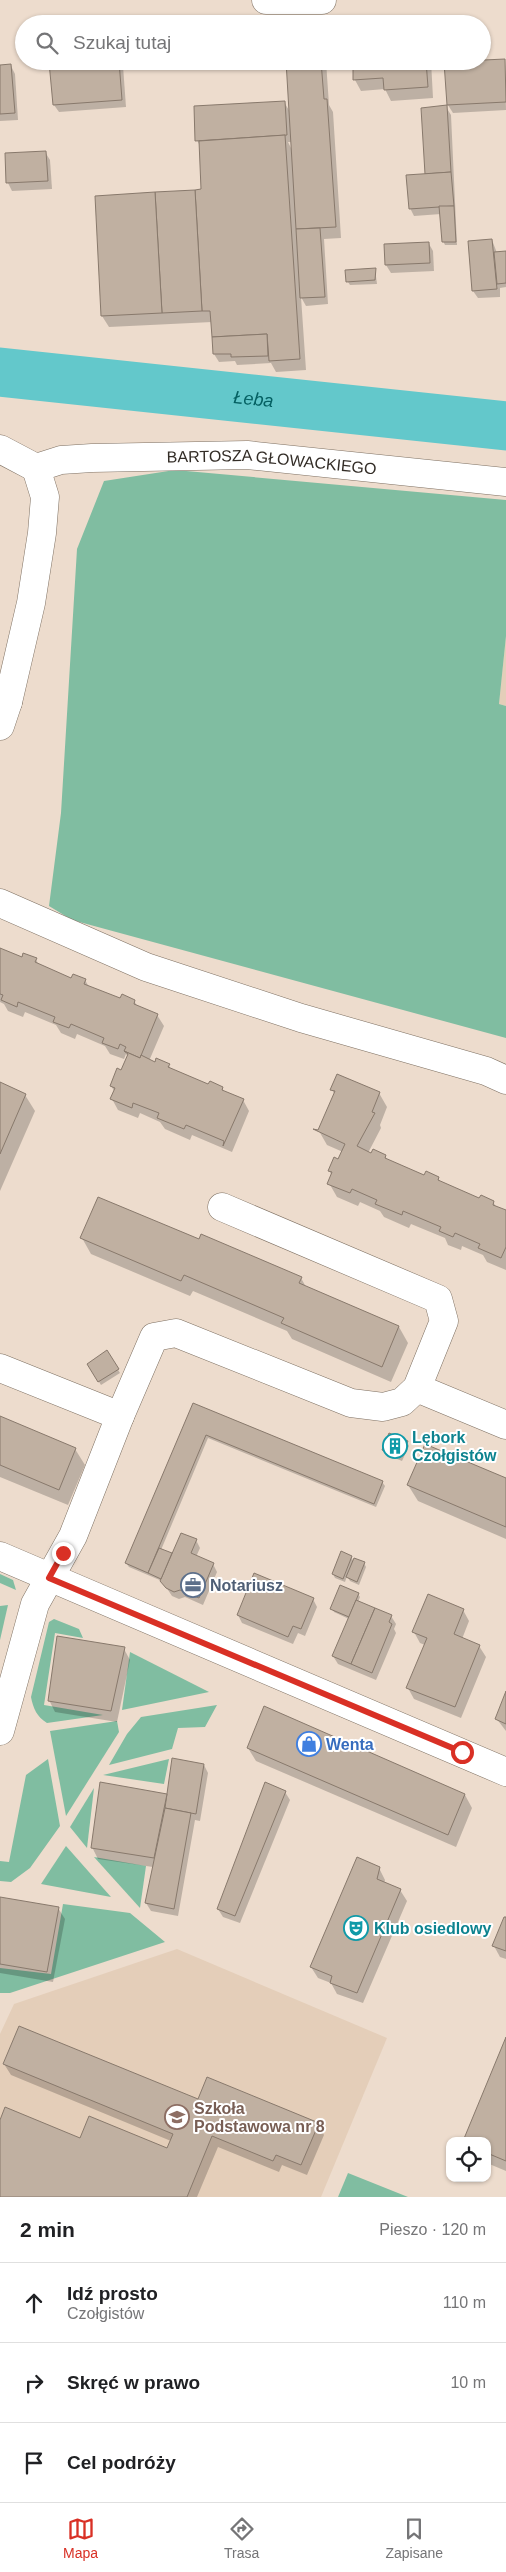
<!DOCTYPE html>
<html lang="pl">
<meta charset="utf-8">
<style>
body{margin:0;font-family:Arial,sans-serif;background:#f6f6f6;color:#202124}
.controls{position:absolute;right:15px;bottom:15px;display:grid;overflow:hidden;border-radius:10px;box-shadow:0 1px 4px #0004}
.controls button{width:45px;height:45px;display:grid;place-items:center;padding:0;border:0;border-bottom:1px solid #e0e0e0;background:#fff;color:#202124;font:25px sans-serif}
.stop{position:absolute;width:15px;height:15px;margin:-11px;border:4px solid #d93025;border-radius:50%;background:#fff}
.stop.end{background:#d93025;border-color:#fff;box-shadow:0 1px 5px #0008}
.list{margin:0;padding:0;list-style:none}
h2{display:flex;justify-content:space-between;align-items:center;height:65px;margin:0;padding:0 20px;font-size:21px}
h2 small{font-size:16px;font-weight:400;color:#757577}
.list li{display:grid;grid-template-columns:32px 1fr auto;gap:15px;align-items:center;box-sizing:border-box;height:80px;padding:0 20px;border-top:1px solid #e0e0e0}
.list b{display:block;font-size:19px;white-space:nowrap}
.list p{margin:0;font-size:16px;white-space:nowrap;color:#757577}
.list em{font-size:16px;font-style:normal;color:#757577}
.icon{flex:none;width:28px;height:28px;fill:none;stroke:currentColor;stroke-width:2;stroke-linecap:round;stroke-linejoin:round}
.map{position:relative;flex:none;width:506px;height:2197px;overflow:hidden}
.search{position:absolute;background:#fff;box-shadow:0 1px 4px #0004;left:15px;right:15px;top:15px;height:55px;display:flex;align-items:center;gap:12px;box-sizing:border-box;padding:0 18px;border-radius:28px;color:#757577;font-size:19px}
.sheet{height:305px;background:#fff}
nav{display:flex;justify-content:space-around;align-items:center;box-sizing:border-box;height:70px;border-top:1px solid #e0e0e0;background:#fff;font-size:14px;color:#757577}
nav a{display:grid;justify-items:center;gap:2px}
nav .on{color:#d93025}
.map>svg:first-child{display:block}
.built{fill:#e4ceb9}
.green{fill:#80bda1}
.shadow{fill:#0003;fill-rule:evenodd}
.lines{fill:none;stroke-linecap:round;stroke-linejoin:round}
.river{stroke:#63c8cb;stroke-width:49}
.building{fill:#c0b0a1;stroke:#88796c}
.minor-casing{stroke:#7e7062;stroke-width:29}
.minor{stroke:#fff;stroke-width:28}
.route{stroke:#d93025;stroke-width:6}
.labels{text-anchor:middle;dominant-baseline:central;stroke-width:4;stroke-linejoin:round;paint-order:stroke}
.street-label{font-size:16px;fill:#332d27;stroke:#fff}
.culture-label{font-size:16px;font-weight:bold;fill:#0d838f;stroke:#fff;text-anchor:start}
.service-label{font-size:16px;font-weight:bold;fill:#4e5e75;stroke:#fff;text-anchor:start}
.shop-label{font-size:16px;font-weight:bold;fill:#366cbe;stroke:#fff;text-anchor:start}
.education-label{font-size:16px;font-weight:bold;fill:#785e54;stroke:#fff;text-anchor:start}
.water-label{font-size:18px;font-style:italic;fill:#056163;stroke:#fff}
</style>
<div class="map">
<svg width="506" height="2197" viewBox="0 0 506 2197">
<rect width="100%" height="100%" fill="#eddccd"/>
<g class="built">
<path d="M506 636V706L499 704Z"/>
<path d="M177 1949 387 2038 321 2197H0V2034L14 2004Z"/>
</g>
<g class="green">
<path d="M175 470 506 500V636L499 704 506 706V1038L72 920 49 906 61 813 77 549 104 481Z"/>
<path d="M0 1574 13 1580 16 1590 0 1583Z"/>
<path d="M8 1605 0 1640V1606Z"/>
<path d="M54 1619 79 1629 83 1638 55 1633 44 1705 103 1715 47 1723C37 1717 33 1708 31 1697L49 1622Z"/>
<path d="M130 1652 209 1692 122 1710Z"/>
<path d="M217 1705 205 1727 178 1728 172 1749 109 1765 127 1734 141 1717Z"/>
<path d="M117 1721 119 1732 66 1816 50 1731Z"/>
<path d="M48 1759 60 1826 30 1868 11 1882 0 1881V1861L9 1862 26 1775Z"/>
<path d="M169 1759 164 1784 103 1775Z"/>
<path d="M94 1788 87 1848 70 1827Z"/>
<path d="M66 1846 111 1897 41 1884Z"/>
<path d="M94 1857 146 1866 140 1908Z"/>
<path d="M63 1904 130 1913 165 1942 10 1993H0V1968L51 1974Z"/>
<path d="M348 2173 408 2197H338Z"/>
</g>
<g class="shadow">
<path d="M505 60 506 110 453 113 448 105 446 63Z"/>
<path d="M80 61H120L123 66 126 107 59 112 54 105 51 63Z"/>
<path d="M288 61H326L329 105 333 112 341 238 324 239 328 304 306 306 301 297 306 370 276 372 271 363 237 365 235 361 219 362 214 354 212 322 109 327 102 316 202 190 200 146 197 140 284 102 290 112ZM288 142H292V150Z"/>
<path d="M354 61H431L433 98 391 101 385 89 361 91 355 80Z"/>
<path d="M0 66H11L15 74 18 120 0 121Z"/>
<path d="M446 107 451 115 457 245H445L443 241 441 214 414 216 410 208 427 175Z"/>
<path d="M45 152 50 160 52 189 12 191 8 183Z"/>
<path d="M492 240 497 253 506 252V287L500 288V297L478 298 473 291Z"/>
<path d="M429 244 433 251 434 271 391 273 386 265Z"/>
<path d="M375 269 377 284 350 285 348 282Z"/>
<path d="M0 949 22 959H36L39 966 72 980H85L89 987 121 1000 134 1001 138 1007 157 1015 164 1026 149 1061 169 1065 171 1070 209 1086 222 1088 225 1093 243 1100 249 1111 232 1152 192 1135 190 1140 165 1129 160 1122 140 1113 138 1118 118 1110 112 1099 115 1092 111 1086 122 1072 128 1057 126 1054 124 1059 110 1054 105 1046 77 1034 75 1039 61 1033 56 1025 25 1012 23 1017 8 1011 4 1004 0 1002Z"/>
<path d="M0 1084 25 1095 35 1111 0 1191Z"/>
<path d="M332 1090 379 1093 387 1107 380 1125 381 1128 368 1153 385 1156 388 1161 425 1177 438 1178 441 1183 480 1200 493 1202 497 1208 506 1211V1270L487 1262 483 1255 462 1246 461 1250 448 1245 445 1238 411 1224 409 1228 384 1217 380 1211 360 1202 358 1206 337 1197 329 1183 332 1176 329 1170 339 1161 343 1152 327 1145 319 1131 335 1095Z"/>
<path d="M82 1238 199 1241 301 1278 306 1287 399 1327 408 1343 391 1382 292 1339 287 1331 193 1291 190 1296 91 1254Z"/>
<path d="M107 1352 120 1373 101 1385 88 1364Z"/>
<path d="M194 1405 382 1482 385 1486 376 1507 208 1438 161 1550 172 1556 196 1540 200 1548 196 1557 213 1564 217 1572 203 1605 185 1597 179 1599 172 1596 162 1581 129 1567 126 1563Z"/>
<path d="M0 1417 75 1449 85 1465 68 1505 0 1477Z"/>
<path d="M407 1442 409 1446 402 1461 385 1454 383 1450Z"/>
<path d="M506 1479V1539L418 1501 408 1485Z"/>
<path d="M351 1557 354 1562 364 1563 366 1567 359 1585 350 1581 347 1576 345 1582 335 1578 333 1574Z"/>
<path d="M358 1594 360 1597 358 1602 391 1616 396 1624 394 1629 396 1633 376 1680 338 1664 333 1656 349 1619 334 1612 332 1608Z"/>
<path d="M313 1599 317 1607 305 1636 298 1633 293 1644 242 1623 238 1615Z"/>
<path d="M463 1610 469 1621 462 1639 479 1646 486 1657 461 1718 414 1699 408 1688 425 1645 420 1643 414 1632Z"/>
<path d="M124 1649 130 1660 117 1722 55 1712 49 1700Z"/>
<path d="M506 1694V1731L496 1718Z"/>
<path d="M248 1748 465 1795 472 1808 456 1847 256 1761Z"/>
<path d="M204 1765 208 1773 200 1821 195 1820 178 1916 151 1911 146 1903 153 1867 98 1859 92 1847 101 1784 168 1796Z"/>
<path d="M285 1792 290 1800 240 1923 223 1917 218 1909Z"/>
<path d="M379 1868 385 1880 384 1884 400 1890 407 1901 363 2003 337 1994 331 1983 318 1978 311 1967Z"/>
<path d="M0 1899 58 1908 65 1919 53 1982 0 1973Z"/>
<path d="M506 1919V1959L500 1957 494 1946Z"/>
<path d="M506 2040V2171L487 2163V2141Z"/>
<path d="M4 2064 318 2124 324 2135 307 2175 282 2165 279 2172 218 2147 197 2197H0V2123L80 2140 167 2150 171 2141 11 2075Z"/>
</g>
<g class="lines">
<path class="river" id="s1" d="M0 372 506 426"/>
</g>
<g class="building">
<path d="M482 57 484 60 505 59 506 102 447 105 444 62 482 61Z"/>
<path d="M119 61 122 100 53 105 49 62Z"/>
<path d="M286 61H321L324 99H327L336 227 296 229Z"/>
<path d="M353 61H426L428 87 384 90 383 78 353 80Z"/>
<path d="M11 64 15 113 0 114V65Z"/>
<path d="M285 101 287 135 195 141 194 106Z"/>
<path d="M447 105 451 172 425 174 421 108Z"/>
<path d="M285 135 300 359 269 361 267 334 212 337 210 311H202L195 190 201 189 199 141Z"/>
<path d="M46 151 48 181 6 183 5 153Z"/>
<path d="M451 172 454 206 409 209 406 175Z"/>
<path d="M195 190 202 311 162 313 155 192Z"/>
<path d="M155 192 162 313 101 316 95 196Z"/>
<path d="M439 206H454L456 242H442Z"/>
<path d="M320 228 325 297 300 298 296 229Z"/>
<path d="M492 239 497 289 472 291 468 241Z"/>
<path d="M429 242 430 263 385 265 384 244Z"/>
<path d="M506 251V283L497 284 494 252Z"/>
<path d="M376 268 375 280 346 282 345 270Z"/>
<path d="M267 334 268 356 231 357V354H213L212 337Z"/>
<path d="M0 948 22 957 23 953 37 958 35 962 71 978 73 974 86 979 84 984 120 998 122 994 135 1000 134 1004 158 1014 140 1058 124 1051 126 1047 120 1044 118 1049 102 1043 104 1038 71 1024 69 1028 53 1022 55 1017 18 1002 17 1007 1 1000 3 995 0 994Z"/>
<path d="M124 1051 140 1058 141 1055 155 1062 156 1058 170 1064 168 1067 208 1084 210 1081 223 1087 222 1090 244 1099 223 1146 224 1141 186 1125 184 1129 157 1118 159 1113 133 1103 132 1108 110 1099 115 1088 110 1086 117 1068 121 1070 128 1054Z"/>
<path d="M337 1074 380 1092 372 1112 375 1113 357 1146 371 1153 373 1149 386 1155 385 1158 424 1175 426 1171 439 1177 438 1180 479 1198 481 1195 494 1201 493 1205 506 1210V1247L501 1258 478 1248 480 1244 455 1233 453 1237 439 1231 441 1227 403 1211 402 1215 375 1204 377 1200 352 1189 350 1193 327 1184 332 1172 328 1171 334 1157 338 1159 345 1144 313 1129 318 1130 335 1091 330 1090Z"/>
<path d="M0 1082 26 1094 0 1154Z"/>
<path d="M98 1197 199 1239 201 1234 302 1277 299 1283 399 1326 382 1367 281 1323 284 1318 184 1275 181 1281 80 1238Z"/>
<path d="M107 1350 119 1369 98 1382 87 1364Z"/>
<path d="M193 1403 383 1481 374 1504 206 1435 148 1573 125 1563Z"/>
<path d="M0 1416 76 1448 59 1490 0 1465Z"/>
<path d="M389 1433 408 1441 400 1458 382 1450Z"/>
<path d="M425 1444 506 1478V1527L407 1485Z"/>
<path d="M181 1533 197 1539 191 1553 214 1563 199 1598 180 1590 174 1592 166 1588 160 1581Z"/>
<path d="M159 1548 172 1553 161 1579 148 1573Z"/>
<path d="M341 1551 352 1556 343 1579 332 1574Z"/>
<path d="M354 1558 365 1562 357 1582 346 1577Z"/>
<path d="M254 1573 314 1598 301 1629 293 1626 288 1637 237 1615Z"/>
<path d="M340 1585 359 1593 349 1617 330 1609Z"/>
<path d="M428 1594 464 1609 454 1634 480 1645 455 1707 406 1688 427 1638 412 1632Z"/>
<path d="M356 1600 375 1608 351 1664 332 1656Z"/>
<path d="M375 1608 392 1615 389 1622 392 1624 372 1673 351 1664Z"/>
<path d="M57 1636 125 1647 111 1711 48 1701Z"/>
<path d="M506 1691V1724L495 1719Z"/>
<path d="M264 1706 465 1794 448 1835 247 1748Z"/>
<path d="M172 1758 204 1764 196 1814 165 1808Z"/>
<path d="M100 1782 167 1794 154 1858 91 1848Z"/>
<path d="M265 1782 286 1791 235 1916 217 1909Z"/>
<path d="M165 1808 191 1813 174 1909 145 1903Z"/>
<path d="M357 1857 380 1867 377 1879 401 1889 357 1993 330 1983 332 1976 310 1967Z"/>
<path d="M0 1897 59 1907 47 1972 0 1964Z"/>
<path d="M504 1917H506V1951L492 1946Z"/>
<path d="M19 2026 198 2099 207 2077 319 2123 301 2165 276 2155 273 2161 212 2136 187 2197H0V2120L5 2107 80 2138 89 2116 167 2148 173 2134 3 2064Z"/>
<path d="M506 2037V2161L487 2153V2141H463Z"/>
</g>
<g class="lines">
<defs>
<g id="minor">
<path d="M266 0H322"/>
<path id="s2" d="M0 449 36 468 61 460 92 458 247 455 506 482"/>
<path d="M0 698 8 702 31 603 42 533 45 497 36 468"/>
<path d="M0 726 8 702"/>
<path d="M0 903 146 967 301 1018 486 1071 506 1080"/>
<path d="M0 1368 120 1416 154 1337 176 1333 351 1403 383 1407 402 1402 417 1388 444 1321 438 1299 222 1207"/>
<path d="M417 1388 506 1425"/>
<path d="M0 1556 506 1772"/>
<path d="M0 1731 35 1604 73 1536 120 1416"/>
</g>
</defs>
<use href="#minor" class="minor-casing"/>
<use href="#minor" class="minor"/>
</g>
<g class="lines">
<path class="route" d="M63 1553 49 1578 462 1752"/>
</g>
<defs>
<symbol id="building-ring" viewBox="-11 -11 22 22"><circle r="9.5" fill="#fff" stroke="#0f9aa8" stroke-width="1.5"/><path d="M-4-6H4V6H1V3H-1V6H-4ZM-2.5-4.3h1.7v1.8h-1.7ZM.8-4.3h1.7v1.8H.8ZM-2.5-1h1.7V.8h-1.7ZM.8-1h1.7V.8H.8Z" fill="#0f9aa8"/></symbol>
<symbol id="office-ring" viewBox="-11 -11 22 22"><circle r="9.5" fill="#fff" stroke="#5c6f8a" stroke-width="1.5"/><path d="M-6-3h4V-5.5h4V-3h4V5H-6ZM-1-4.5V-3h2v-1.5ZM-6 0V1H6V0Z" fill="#5c6f8a"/></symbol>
<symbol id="shop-ring" viewBox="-11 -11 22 22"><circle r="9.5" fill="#fff" stroke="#3f7fe0" stroke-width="1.5"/><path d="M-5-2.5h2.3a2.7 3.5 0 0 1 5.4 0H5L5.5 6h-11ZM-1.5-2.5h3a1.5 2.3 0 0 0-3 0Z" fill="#3f7fe0"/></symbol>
<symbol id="theatre-ring" viewBox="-11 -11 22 22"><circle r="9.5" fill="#fff" stroke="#0f9aa8" stroke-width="1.5"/><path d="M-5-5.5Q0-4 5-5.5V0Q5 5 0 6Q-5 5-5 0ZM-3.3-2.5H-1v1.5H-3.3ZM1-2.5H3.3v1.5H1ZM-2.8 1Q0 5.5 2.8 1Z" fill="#0f9aa8"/></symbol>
<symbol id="school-ring" viewBox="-11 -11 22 22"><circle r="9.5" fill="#fff" stroke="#8d6e63" stroke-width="1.5"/><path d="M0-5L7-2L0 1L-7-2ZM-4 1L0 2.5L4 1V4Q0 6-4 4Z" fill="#8d6e63"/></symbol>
</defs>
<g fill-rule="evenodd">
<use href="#building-ring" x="381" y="1432" width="28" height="28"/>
<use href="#office-ring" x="179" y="1571" width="28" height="28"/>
<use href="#shop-ring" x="295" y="1730" width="28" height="28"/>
<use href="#theatre-ring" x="342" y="1914" width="28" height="28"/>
<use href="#school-ring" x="163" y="2103" width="28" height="28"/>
</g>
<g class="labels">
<g class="street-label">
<text stroke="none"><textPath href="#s2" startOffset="278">BARTOSZA GŁOWACKIEGO</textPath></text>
</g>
<g class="culture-label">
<text x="412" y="1437">Lębork<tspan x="412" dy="18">Czołgistów</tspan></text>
<text x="374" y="1928">Klub osiedlowy</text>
</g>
<g class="service-label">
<text x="210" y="1585">Notariusz</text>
</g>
<g class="shop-label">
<text x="326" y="1744">Wenta</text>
</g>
<g class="education-label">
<text x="194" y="2108">Szkoła<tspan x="194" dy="18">Podstawowa nr 8</tspan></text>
</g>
<g class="water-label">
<text stroke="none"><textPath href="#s1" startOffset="255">Łeba</textPath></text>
</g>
</g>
</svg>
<div class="controls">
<button><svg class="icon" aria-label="locate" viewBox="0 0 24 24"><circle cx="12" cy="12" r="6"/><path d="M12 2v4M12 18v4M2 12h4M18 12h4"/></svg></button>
</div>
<div class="stop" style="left:462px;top:1752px"></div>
<div class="stop end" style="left:63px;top:1553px"></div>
<div class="search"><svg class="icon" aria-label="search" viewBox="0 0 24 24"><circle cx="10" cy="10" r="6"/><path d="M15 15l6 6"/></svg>Szukaj tutaj</div>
</div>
<section class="sheet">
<h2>2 min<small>Pieszo · 120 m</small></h2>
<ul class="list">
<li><svg class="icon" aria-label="ahead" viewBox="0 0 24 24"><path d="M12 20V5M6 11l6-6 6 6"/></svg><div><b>Idź prosto</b><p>Czołgistów</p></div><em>110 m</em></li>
<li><svg class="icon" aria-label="right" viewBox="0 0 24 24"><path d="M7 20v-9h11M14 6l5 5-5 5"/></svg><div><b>Skręć w prawo</b></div><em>10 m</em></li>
<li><svg class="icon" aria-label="arrive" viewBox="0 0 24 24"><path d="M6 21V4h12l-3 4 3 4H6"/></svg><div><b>Cel podróży</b></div></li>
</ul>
</section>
<nav>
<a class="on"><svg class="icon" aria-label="map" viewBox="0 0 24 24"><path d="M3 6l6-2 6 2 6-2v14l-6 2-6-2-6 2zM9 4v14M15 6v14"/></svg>Mapa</a>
<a><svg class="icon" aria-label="directions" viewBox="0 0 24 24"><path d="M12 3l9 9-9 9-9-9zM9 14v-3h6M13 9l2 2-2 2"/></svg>Trasa</a>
<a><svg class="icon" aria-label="saved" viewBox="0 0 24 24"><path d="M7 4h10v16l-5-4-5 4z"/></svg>Zapisane</a>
</nav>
